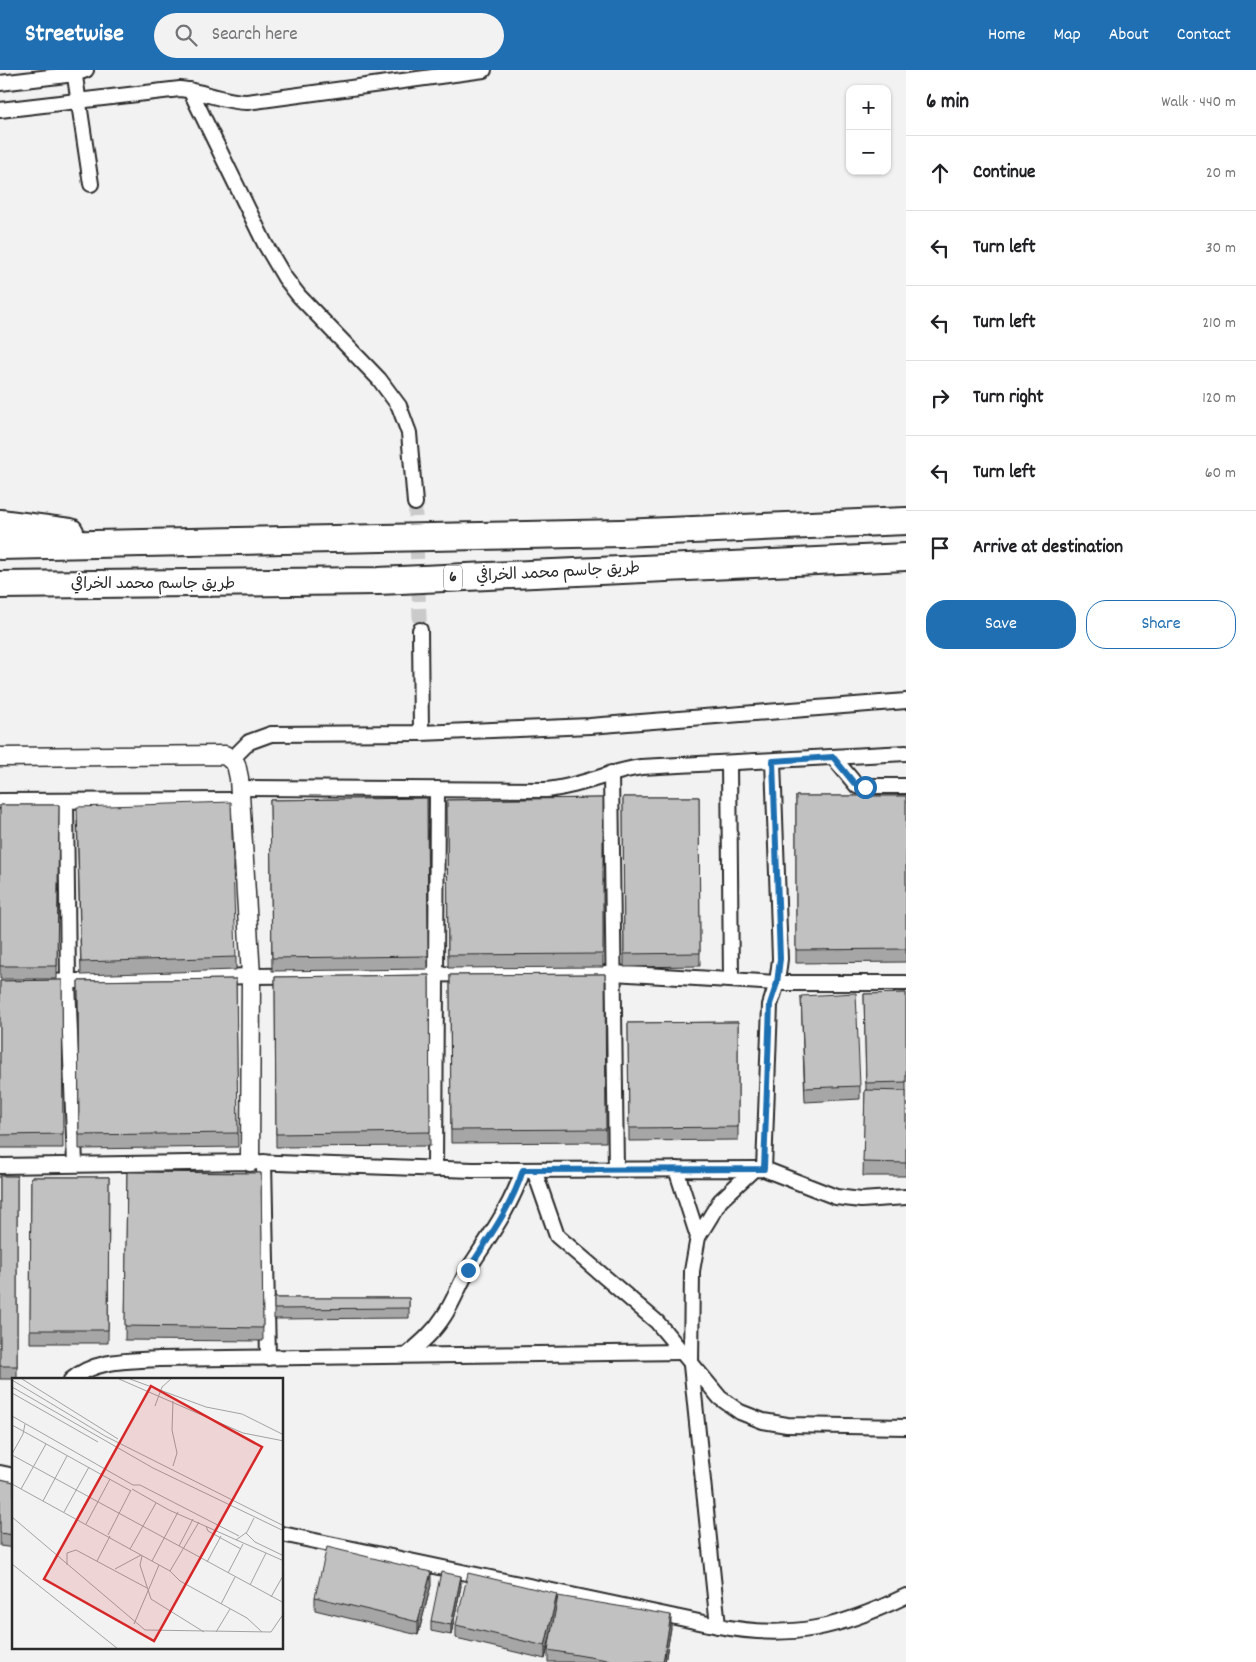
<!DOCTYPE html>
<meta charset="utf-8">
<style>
body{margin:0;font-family:Dekko,"Playpen Sans Arabic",sans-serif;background:#f2f2f2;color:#202124}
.controls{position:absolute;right:15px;top:15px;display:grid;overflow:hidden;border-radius:10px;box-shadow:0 1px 4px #0004}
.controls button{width:45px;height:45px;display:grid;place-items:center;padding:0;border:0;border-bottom:1px solid #e0e0e0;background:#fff;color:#202124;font:25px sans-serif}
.stop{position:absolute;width:15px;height:15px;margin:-11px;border:4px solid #1f6fb2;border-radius:50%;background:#fff}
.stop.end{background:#1f6fb2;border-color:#fff;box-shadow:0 1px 5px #0008}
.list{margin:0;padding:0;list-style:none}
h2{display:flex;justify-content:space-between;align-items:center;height:65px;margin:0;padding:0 20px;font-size:21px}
h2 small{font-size:16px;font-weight:400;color:#757577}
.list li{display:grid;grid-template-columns:32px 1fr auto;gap:15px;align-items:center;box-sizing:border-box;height:75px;padding:0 20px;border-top:1px solid #e0e0e0}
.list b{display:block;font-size:19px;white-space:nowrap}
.list em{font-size:16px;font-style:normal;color:#757577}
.actions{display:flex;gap:10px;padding:15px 20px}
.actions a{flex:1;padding:11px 0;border:1px solid #1f6fb2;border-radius:20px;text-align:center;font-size:18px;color:#1f6fb2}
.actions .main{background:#1f6fb2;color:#fff}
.icon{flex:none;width:28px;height:28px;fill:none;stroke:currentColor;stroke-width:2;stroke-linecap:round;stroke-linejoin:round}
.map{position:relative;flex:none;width:906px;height:1592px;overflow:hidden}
header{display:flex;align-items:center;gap:30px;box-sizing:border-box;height:70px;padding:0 25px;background:#1f6fb2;color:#fff}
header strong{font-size:24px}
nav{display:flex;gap:28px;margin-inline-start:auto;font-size:18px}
.search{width:350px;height:45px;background:#f2f2f2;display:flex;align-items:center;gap:12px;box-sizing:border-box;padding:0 18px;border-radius:28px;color:#757577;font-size:19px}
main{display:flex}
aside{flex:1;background:#fff}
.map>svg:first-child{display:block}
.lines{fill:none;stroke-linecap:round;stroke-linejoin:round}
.minor-tunnel{stroke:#cacaca;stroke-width:14;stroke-dasharray:14 7;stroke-linecap:butt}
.minor-casing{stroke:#2b2b2b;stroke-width:18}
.tertiary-casing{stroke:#2b2b2b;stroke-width:21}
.motorway-casing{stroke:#2b2b2b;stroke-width:30}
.minor{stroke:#fff;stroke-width:14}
.tertiary{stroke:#fff;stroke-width:18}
.motorway{stroke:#fff;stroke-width:26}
.wall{fill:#a6a6a6;stroke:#2b2b2b}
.shaded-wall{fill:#878787;stroke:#2b2b2b}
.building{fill:#c1c1c1;stroke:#2b2b2b}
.route{stroke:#1f6fb2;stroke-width:6}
.labels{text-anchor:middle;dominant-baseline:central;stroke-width:4;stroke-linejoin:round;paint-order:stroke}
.shield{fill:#fff;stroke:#6b6b6b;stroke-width:1}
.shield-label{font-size:15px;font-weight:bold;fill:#2b2b2b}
.street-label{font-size:16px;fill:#2b2b2b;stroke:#fff}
.inset-road{fill:none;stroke:#a2a2a2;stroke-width:1}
.view{fill:#d62828;fill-opacity:0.15;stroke:#d62828;stroke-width:2.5}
.inset-edge{fill:none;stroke:#2b2b2b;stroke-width:2.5}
</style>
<header>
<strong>Streetwise</strong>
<div class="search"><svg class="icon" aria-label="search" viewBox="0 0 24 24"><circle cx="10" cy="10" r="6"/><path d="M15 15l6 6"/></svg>Search here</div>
<nav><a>Home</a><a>Map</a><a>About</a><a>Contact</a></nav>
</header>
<main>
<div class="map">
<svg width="906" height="1592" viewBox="0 0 906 1592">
<rect width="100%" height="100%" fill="#f2f2f2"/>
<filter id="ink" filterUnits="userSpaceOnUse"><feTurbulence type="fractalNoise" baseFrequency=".02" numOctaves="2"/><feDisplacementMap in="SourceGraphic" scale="10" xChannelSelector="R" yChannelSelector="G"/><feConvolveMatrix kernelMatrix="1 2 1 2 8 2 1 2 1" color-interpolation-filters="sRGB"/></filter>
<g filter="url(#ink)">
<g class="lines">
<path class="minor-tunnel" d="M415 433 420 560"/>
<defs>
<g id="minor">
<path d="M74 0 91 114"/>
<path d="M0 13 75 4 86 0"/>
<path d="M190 20 265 174 285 208 299 226 379 309 399 336 409 363 415 433"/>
<path d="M0 40 180 19C203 21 224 32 247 32L484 0"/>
<path d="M420 560 421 663"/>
<path d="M833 687 857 716H906"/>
<path d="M232 689 249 672 271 664 421 663 590 656 906 631"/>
<path d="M729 693 731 910"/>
<path d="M611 703 616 1099"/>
<path d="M240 718 546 720C579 717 608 702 641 697L906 683"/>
<path d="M0 731 240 730"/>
<path d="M66 731 68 911 75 1094"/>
<path d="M43 912 251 906 613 903 777 913H906"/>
<path d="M264 1092 268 1288"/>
<path d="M0 1096 250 1092 473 1100 764 1099 836 1127 861 1130 906 1127"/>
<path d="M435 1099 437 719"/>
<path d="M676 1099 698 1167 692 1201 691 1295 718 1556"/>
<path d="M764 1099 770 935 777 913 780 889 773 691"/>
<path d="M534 1100 557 1166 657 1252 720 1328 740 1342 763 1351 787 1355 906 1357"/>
<path d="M698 1167 720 1131 754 1099"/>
<path d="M407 1285C421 1273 434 1262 444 1246 454 1231 460 1213 469 1198 489 1167 512 1135 523 1100"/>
<path d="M71 1310C96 1289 128 1291 159 1289L682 1282"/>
<path d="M0 1403 14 1406"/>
<path d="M282 1464 718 1556C791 1570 840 1558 906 1526"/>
</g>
<path id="tertiary" d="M0 687 225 685 236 694 239 708 251 906 250 1092"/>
<g id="motorway">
<path d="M0 453 70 462"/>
<path d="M0 476 621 463 906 451"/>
<path d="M0 515 378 511 906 487"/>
</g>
</defs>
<use href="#minor" class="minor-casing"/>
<use href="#tertiary" class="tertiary-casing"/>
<use href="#motorway" class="motorway-casing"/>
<use href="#minor" class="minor"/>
<use href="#tertiary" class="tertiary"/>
<use href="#motorway" class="motorway"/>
</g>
<g class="wall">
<path d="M796 726H906V892L796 893Z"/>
<path d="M623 727H699L700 896 624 897Z"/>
<path d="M427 728 428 899 272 901 270 730Z"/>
<path d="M603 728V897L448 898 447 730Z"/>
<path d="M0 735H59L57 909H0Z"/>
<path d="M77 750 236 887V900L81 905Z"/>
<path d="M605 904 606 1072 451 1073 450 905Z"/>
<path d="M429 905 430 1076 276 1077 275 907Z"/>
<path d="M236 909 238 1077 79 1079 78 911Z"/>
<path d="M62 910 63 1078H0V911Z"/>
<path d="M906 923V1106H863L865 1020H866L864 924Z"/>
<path d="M801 926 860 1016V1029L805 1032Z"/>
<path d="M738 952V1070L629 1071 628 953Z"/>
<path d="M127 1102 261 1103 263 1271 125 1270Z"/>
<rect x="0" y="1106" width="17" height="203"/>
<path d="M31 1107H109L108 1273H30Z"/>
<path d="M274 1228H409V1248L274 1249Z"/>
<path d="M0 1409 14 1412V1478L0 1476Z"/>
<path d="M431 1515 418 1565 315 1540V1527Z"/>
<path d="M461 1516 451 1565 431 1561V1551Z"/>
<path d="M557 1529 671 1558 665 1592H548V1580L552 1561 545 1589 456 1568V1555Z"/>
</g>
<g class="shaded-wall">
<path d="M431 1502V1515L418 1565V1552Z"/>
<path d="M461 1506V1516L451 1565V1555Z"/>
<path d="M557 1524V1537L545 1589V1576Z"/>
<path d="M671 1545V1558L665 1592H663Z"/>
</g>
<g class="building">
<path d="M796 726H906V879L796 880Z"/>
<path d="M623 727H699L700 883 624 884Z"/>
<path d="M427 728 428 886 272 888 270 730Z"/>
<path d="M603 728V884L448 885 447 730Z"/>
<path d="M231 732 236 887 81 892 77 737Z"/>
<path d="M0 735H59L57 896H0Z"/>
<path d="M605 904 606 1059 451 1060 450 905Z"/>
<path d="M429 905 430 1062 276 1064 275 907Z"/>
<path d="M236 909 238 1063 79 1065 78 911Z"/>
<path d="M62 910 63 1064 0 1065V911Z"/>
<path d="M856 923 860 1016 805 1018 801 926Z"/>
<path d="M906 923V1012L866 1013 864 924Z"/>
<path d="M738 952V1057L629 1058 628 953Z"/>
<path d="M865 1020 906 1021V1093L863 1092Z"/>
<path d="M127 1102 261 1103 263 1258 125 1256Z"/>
<rect x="0" y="1106" width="17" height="190"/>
<path d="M31 1107H109L108 1260H30Z"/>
<path d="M274 1228H409V1238L274 1239Z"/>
<path d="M0 1409 14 1412V1465L0 1463Z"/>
<path d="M327 1477 431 1502 418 1552 315 1527Z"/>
<path d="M441 1502 461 1506 451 1555 431 1551Z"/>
<path d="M468 1503 557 1524 545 1576 456 1555Z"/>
<path d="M558 1526 671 1545 663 1592H619L548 1580Z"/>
</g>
</g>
<g class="lines" filter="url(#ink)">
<path class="route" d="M468 1200C488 1169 512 1136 523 1100L764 1099 770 934 777 913 780 889 773 691 833 687 854 713 865 717"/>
</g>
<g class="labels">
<rect class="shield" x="444" y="495.5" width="18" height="25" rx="4"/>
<g class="shield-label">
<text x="453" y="508">6</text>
</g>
<g class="street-label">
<text transform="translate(558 503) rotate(-3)">طريق جاسم محمد الخرافي</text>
<text x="153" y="514">طريق جاسم محمد الخرافي</text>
</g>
</g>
<g transform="translate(12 1308)">
<rect width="271" height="271" fill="#f2f2f2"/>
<path class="inset-road" d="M10 1 106 61M107 1 231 55 272 63M118 1 194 29 230 36 272 57M0 2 93 58 272 148M0 9 141 90 272 153M0 15 86 64M143 28 150 9 159 1M0 38 121 107H128L227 158M0 47 119 113M0 76 11 56 13 46M0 77 272 225M161 88 165 75 160 52 161 23M0 106 158 193 168 203 235 240 250 254M9 111 34 66M120 111 157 132 272 183M31 123 55 78M52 134 77 89M0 139 133 252 259 254 272 235M74 146 98 101M194 148 196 153 229 171M234 155 243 164 272 178M96 157 119 112M224 162 235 154 242 140M167 168 181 141M118 171 144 125M130 178 128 187 139 221 192 254M85 183 98 158M140 183 166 134M195 184 209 158M0 186 106 271M55 187V175L64 172 135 210M103 191 129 177M158 193 187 144M216 195 231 166M238 207 254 175M259 219 272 196M209 226 223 199M122 246 147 187M204 254 218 231"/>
<path class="view" d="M139 8 250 69 142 263 32 201Z"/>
<rect width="271" height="271" class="inset-edge"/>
</g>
</svg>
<div class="controls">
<button>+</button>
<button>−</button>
</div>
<div class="stop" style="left:865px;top:717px"></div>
<div class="stop end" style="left:468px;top:1200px"></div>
</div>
<aside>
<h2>6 min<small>Walk · 440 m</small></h2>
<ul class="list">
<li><svg class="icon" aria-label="ahead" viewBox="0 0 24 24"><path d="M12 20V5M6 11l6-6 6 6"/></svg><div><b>Continue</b></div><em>20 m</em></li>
<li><svg class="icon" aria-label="left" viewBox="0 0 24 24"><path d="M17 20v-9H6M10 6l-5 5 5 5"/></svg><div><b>Turn left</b></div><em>30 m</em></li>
<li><svg class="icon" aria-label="left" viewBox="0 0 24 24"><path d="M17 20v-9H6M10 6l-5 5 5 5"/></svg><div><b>Turn left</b></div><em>210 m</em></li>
<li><svg class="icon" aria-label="right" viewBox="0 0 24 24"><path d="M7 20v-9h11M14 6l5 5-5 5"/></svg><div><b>Turn right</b></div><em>120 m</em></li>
<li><svg class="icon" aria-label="left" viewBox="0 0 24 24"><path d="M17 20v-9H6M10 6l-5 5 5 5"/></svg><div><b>Turn left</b></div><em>60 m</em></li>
<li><svg class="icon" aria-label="arrive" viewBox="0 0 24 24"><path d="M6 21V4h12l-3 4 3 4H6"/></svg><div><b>Arrive at destination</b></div></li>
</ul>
<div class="actions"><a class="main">Save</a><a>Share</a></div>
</aside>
</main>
